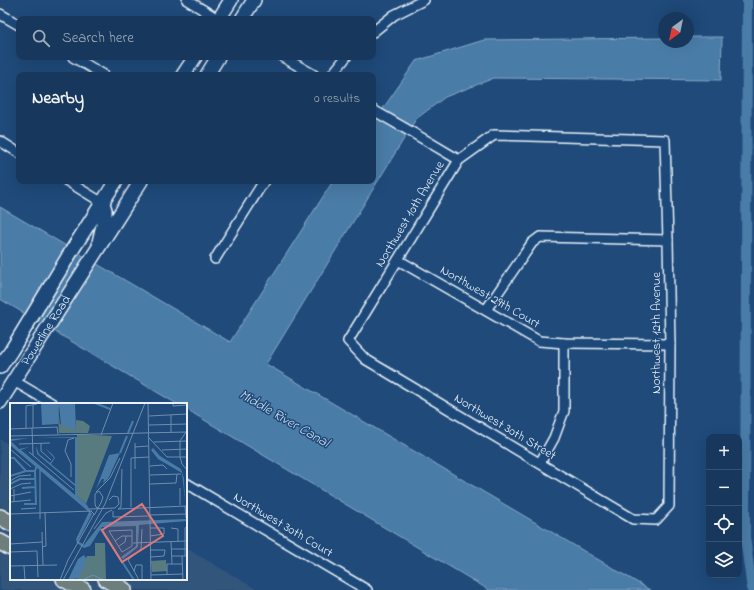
<!DOCTYPE html>
<meta charset="utf-8">
<style>
body{margin:0;font-family:"Indie Flower",sans-serif;background:#203f62;color:#f1f3f6}
.controls{position:absolute;right:12px;bottom:12px;display:grid;overflow:hidden;border-radius:8px;box-shadow:0 4px 16px #0002}
.controls button{width:36px;height:36px;display:grid;place-items:center;padding:0;border:0;border-bottom:1px solid #365272;background:#17385c;color:#f1f3f6;font:20px sans-serif}
.compass{position:absolute;left:658px;top:12px;width:36px;height:36px;border-radius:50%;background:#17385c;box-shadow:0 4px 16px #0002;rotate:213deg}
.list{margin:0;padding:0;list-style:none}
h2{display:flex;justify-content:space-between;align-items:center;height:52px;margin:0;padding:0 16px;font-size:17px}
h2 small{font-size:13px;font-weight:400;color:#9eacbb}
.icon{flex:none;width:22px;height:22px;fill:none;stroke:currentColor;stroke-width:2;stroke-linecap:round;stroke-linejoin:round}
.map{position:relative;flex:none;width:754px;height:590px;overflow:hidden}
.search{position:absolute;background:#17385c;box-shadow:0 4px 16px #0002;left:16px;top:16px;width:360px;height:44px;display:flex;align-items:center;gap:10px;box-sizing:border-box;padding:0 14px;border-radius:8px;color:#9eacbb;font-size:15px}
.panel{position:absolute;background:#17385c;box-shadow:0 4px 16px #0002;left:16px;top:72px;width:360px;height:112px;border-radius:8px}
.map>svg:first-child{display:block}
.built{fill:#33547c}
.water{fill:#4a7ba7;stroke:#89aac7}
.lines{fill:none;stroke-linecap:round;stroke-linejoin:round}
.canal{stroke:#4a7ba7;stroke-width:10}
.minor-casing{stroke:#e8f1f8;stroke-width:12}
.secondary-casing{stroke:#e8f1f8;stroke-width:16}
.primary-casing{stroke:#e8f1f8;stroke-width:18}
.minor{stroke:#1f4a7a;stroke-width:9}
.secondary{stroke:#1f4a7a;stroke-width:13}
.primary{stroke:#6d7e7c;stroke-width:15}
.labels{text-anchor:middle;dominant-baseline:central;stroke-width:3;stroke-linejoin:round;paint-order:stroke}
.street-label{font-size:13px;fill:#e8f1f8;stroke:#1f4a7a}
.water-label{font-size:14px;font-style:italic;fill:#d0dfec;stroke:#1f4a7a}
.inset-river{fill:none;stroke:#4a7ba7;stroke-width:2}
.inset-road{fill:none;stroke:#6f8dac;stroke-width:1}
.view{fill:#dd787b;fill-opacity:0.15;stroke:#dd787b;stroke-width:2}
.inset-edge{fill:none;stroke:#e8f1f8;stroke-width:2}
</style>
<div class="map">
<svg width="754" height="590" viewBox="0 0 754 590">
<rect width="100%" height="100%" fill="#1f4a7a"/>
<filter id="ink" filterUnits="userSpaceOnUse"><feTurbulence type="fractalNoise" baseFrequency=".025" numOctaves="2"/><feDisplacementMap in="SourceGraphic" scale="8" xChannelSelector="R" yChannelSelector="G"/><feConvolveMatrix kernelMatrix="1 2 1 2 8 2 1 2 1" color-interpolation-filters="sRGB"/></filter>
<g filter="url(#ink)">
<path class="built" d="M0 439 11 446V579H186V548L258 590H0Z"/>
<path class="water" d="M688 37H722L721 80 494 78 445 97 416 119 266 364 650 590H489L186 409V404H177L0 299V207L230 342 333 181H373V123L416 61 484 40 664 38V42H688Z"/>
<g class="lines">
<path class="canal" d="M747 0 745 537 752 590"/>
<defs>
<g id="minor">
<path d="M187 0 218 19"/>
<path d="M0 14 19 25"/>
<path d="M373 32 394 15 424 0"/>
<path d="M73 57 104 75"/>
<path d="M283 57 314 75"/>
<path d="M332 75 346 57"/>
<path d="M373 110 427 141 459 160"/>
<path d="M494 135 665 140 668 240 670 344 669 506 656 520 633 519 365 359 348 341 459 160Z"/>
<path d="M0 141 19 153"/>
<path d="M67 181 103 203"/>
<path d="M215 259 264 181"/>
<path d="M398 260 539 341 564 343 670 344"/>
<path d="M486 310 532 243 540 237 668 240"/>
<path d="M14 381 53 404"/>
<path d="M540 463 554 438 564 411V343"/>
<path d="M186 483 367 590"/>
</g>
<g id="secondary">
<path d="M219 19 231 0"/>
<path d="M242 19 254 0"/>
<path d="M183 75 195 57"/>
<path d="M207 75 218 57"/>
<path d="M99 242 105 217V210L103 203"/>
<path d="M0 367 11 351 74 247 116 181"/>
<path id="s1" d="M0 402 141 181"/>
</g>
<g id="primary">
<path d="M0 517 11 523"/>
<path d="M0 542 11 548"/>
<path d="M64 579 83 590"/>
<path d="M106 579 124 590"/>
</g>
</defs>
<use href="#minor" class="minor-casing"/>
<use href="#secondary" class="secondary-casing"/>
<use href="#primary" class="primary-casing"/>
<use href="#minor" class="minor"/>
<use href="#secondary" class="secondary"/>
<use href="#primary" class="primary"/>
</g>
</g>
<g class="labels">
<g class="street-label">
<text transform="translate(410 214) rotate(-59)">Northwest 10th Avenue</text>
<text transform="translate(490 297) rotate(30)">Northwest 29th Court</text>
<text stroke="none"><textPath href="#s1" startOffset="85">Powerline Road</textPath></text>
<text transform="translate(656 333) rotate(-90)">Northwest 12th Avenue</text>
<text transform="translate(505 427) rotate(31)">Northwest 30th Street</text>
<text transform="translate(283 525) rotate(31)">Northwest 30th Court</text>
</g>
<g class="water-label">
<text transform="translate(284 419) rotate(30)">Middle River Canal</text>
</g>
</g>
<g transform="translate(10 403)">
<rect width="177" height="177" fill="#1f4a7a"/>
<path d="M47 0 50 21 65 25 66 28V17L73 18 80 23 78 30H49ZM67 31 102 33 76 101 67 93ZM85 140H95L96 176 122 177H66L77 153H85ZM156 157 157 168 142 169 141 158Z" fill="#587b80"/>
<path d="M80 160H86V170L75 171V163H80Z" fill="#587b80"/>
<path d="M31 0H65L66 27 51 22 49 2 48 21 32 22ZM67 34V93L77 102 82 111 68 138 74 142 92 119 177 116V118L129 122 128 144 113 156 111 154 126 143V123L92 124 80 143 74 145 67 140 66 136 79 109 0 42V36L19 35 1 38 9 46 19 44 11 47 65 92V83L27 51 26 43 29 51 40 60 44 55 35 45 42 51 45 55 41 61 65 81V35H26ZM143 45 150 53 171 66 174 75 175 98 172 70 148 56 141 47ZM110 50 98 76 93 80 94 76H92L86 86 99 52ZM74 152 77 157 69 175 58 177 68 156Z" fill="#4a7ba7"/>
<path class="inset-river" d="M85 0 100 6M118 30 123 18M110 50 117 33M0 55H4L16 68H25L27 62M0 73 16 68M0 81 10 76H25M12 85 25 84M14 101H26L25 68M90 125 124 177"/>
<path class="inset-road" d="M138 0 141 177M163 0V3L177 2M23 2V25M161 12V30M139 13 177 11M139 22 177 21M16 25V3L27 1M22 25 23 52M0 26 47 24 48 31M176 29 170 38V54L172 61 177 67M91 32 103 0M0 33 177 29M139 35 157 54H177M144 39 177 38M31 40V48L41 57M125 40V66M9 41 40 40M125 44 138 43M0 46 21 64M152 47 177 46M19 49 64 87M140 63 153 62 157 66M140 72 171 71M61 74V61L55 48 58 37 64 35M0 78 9 73 21 72M140 81 166 80 167 71M0 86 11 81 21 80M4 86V99M86 89 100 75 110 55M0 93 21 89M99 97 103 93 108 94 109 101 105 105M0 99 21 97M170 102V85M175 103 176 115M121 104V55L139 54M11 106 26 105M79 106 105 105M108 106 177 103M108 106 111 104 112 66M103 108V114L139 113M0 111 82 108M84 112 85 111 89 103 90 102V101L91 100 93 94 89 88 85 91V101L86 104 90 106M140 112 177 111M30 116V67M140 125H154V131L140 133M161 125 168 126V138M84 126 96 110 102 107M122 127V143L112 149 99 128ZM32 129 33 162M105 138 112 133H122M161 139 162 161M123 140 177 138M0 141 32 139M109 143 115 139 116 133M32 144 36 143 35 109M162 146H177M140 147H155L154 153 141 154M0 149 27 148 28 174M162 153H177M172 153 173 177M175 153V125L177 124M0 163 47 162M14 163 15 177M124 168 126 162H132V177M141 172 173 171M157 172V161H172M50 177 58 157 84 111 81 108M53 177 95 101 135 0M72 177 83 172 94 177M129 177 118 157 131 146 132 126"/>
<path class="view" d="M132 101 153 133 112 159 92 127Z"/>
<rect width="177" height="177" class="inset-edge"/>
</g>
</svg>
<div class="controls">
<button>+</button>
<button>−</button>
<button><svg class="icon" aria-label="locate" viewBox="0 0 24 24"><circle cx="12" cy="12" r="6"/><path d="M12 2v4M12 18v4M2 12h4M18 12h4"/></svg></button>
<button><svg class="icon" aria-label="layers" viewBox="0 0 24 24"><path d="M12 4l9 5-9 5-9-5zM3 14l9 5 9-5"/></svg></button>
</div>
<svg class="compass" viewBox="-18 -18 36 36"><path d="M0-13l5 13h-10z" fill="#e53935"/><path d="M0 13l5-13h-10z" fill="#9eacbb"/></svg>
<div class="search"><svg class="icon" aria-label="search" viewBox="0 0 24 24"><circle cx="10" cy="10" r="6"/><path d="M15 15l6 6"/></svg>Search here</div>
<section class="panel">
<h2>Nearby<small>0 results</small></h2>
<ul class="list">
</ul>
</section>
</div>
